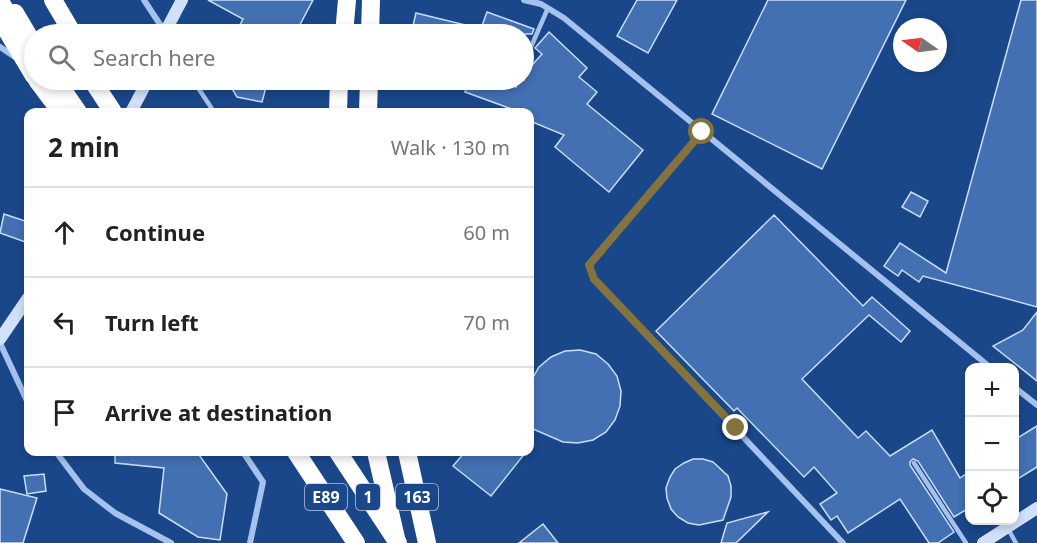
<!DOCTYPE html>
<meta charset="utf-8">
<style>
body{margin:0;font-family:"Noto Sans",sans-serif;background:#f6f6f6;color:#222}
.controls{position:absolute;right:18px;bottom:18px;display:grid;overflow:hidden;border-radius:12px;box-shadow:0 3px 9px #0003}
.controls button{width:54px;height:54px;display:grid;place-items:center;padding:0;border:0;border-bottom:2px solid #e0e0e0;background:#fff;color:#222;font:30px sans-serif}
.compass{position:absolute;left:893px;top:18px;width:54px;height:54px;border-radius:50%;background:#fff;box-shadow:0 3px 9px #0003;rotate:284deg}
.stop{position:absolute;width:18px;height:18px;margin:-14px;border:4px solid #85733e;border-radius:50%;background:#fff}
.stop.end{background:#85733e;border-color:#fff;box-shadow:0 2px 6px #0008}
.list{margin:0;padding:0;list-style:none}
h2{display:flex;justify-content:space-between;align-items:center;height:78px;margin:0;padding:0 24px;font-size:26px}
h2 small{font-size:20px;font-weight:400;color:#767676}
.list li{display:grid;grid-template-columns:39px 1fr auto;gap:18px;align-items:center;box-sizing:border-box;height:90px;padding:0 24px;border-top:2px solid #e0e0e0}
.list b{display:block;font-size:22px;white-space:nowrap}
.list em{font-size:20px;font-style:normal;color:#767676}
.icon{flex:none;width:33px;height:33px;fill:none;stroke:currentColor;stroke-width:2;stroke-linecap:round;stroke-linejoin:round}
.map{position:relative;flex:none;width:1037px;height:543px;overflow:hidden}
.search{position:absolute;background:#fff;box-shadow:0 3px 9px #0003;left:24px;top:24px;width:510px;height:66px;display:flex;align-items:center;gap:15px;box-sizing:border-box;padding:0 21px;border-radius:33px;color:#767676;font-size:22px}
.panel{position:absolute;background:#fff;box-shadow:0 3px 9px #0003;left:24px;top:108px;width:510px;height:348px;border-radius:12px}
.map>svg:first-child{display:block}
.building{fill:#4370b3;stroke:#cadefa;stroke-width:1.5}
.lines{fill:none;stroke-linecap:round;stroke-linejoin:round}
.lane{stroke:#a4c2ed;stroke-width:4.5}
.street{stroke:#a4c2ed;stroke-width:6}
.secondary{stroke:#d1e1f9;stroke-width:12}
.highway{stroke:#fff;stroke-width:18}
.highway-bridge{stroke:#fff;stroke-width:18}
.route{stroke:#85733e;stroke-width:8}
.labels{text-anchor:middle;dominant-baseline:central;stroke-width:4.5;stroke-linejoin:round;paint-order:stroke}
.shield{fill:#1a478a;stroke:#bac8dc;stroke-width:1.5}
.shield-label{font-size:16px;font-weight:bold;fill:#fff}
</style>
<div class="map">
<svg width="1037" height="543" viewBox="0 0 1037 543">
<rect width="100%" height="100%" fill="#1a478a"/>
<g class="building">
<path d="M208 0H313L295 34H235L243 19Z"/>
<path d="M637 0H677L648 53 617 36Z"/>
<path d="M768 0H906L822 169 712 114Z"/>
<path d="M1021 0H1037V307L923 276 919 282 902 270 898 276 884 266 900 243 946 273Z"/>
<path d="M487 12 534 29 532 34H479Z"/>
<path d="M416 13 478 28 477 34H411Z"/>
<path d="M549 32 587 68 579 77 597 92 587 104 643 150 609 192 555 147 564 135 530 121V112H520L465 92 469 80H504L502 85 507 80H511L510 85 516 87 520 80H524V74L542 54 535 48Z"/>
<path d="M227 80H268L262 102 237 97Z"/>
<path d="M911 192 928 201 920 217 902 207Z"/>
<path d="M4 214 28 222V243L0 233Z"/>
<path d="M774 215 863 306 872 297 910 331 901 342 869 315 802 379 858 438 866 431 890 456 932 430 960 478 969 472V508L954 517 918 461 913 459 910 462V465L954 532 938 543H929L900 499 848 533 837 516 831 520 820 504 837 493 814 467 804 477 737 408 734 411 656 331Z"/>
<path d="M1037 312V381L993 346 1023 330Z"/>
<path d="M580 350 596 354 608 364 617 376 621 391 620 406 615 420 606 432 593 440 578 443 563 442 533 429 530 404 531 381 539 367 551 357 565 351Z"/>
<path d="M1037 426V467L1014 481V440Z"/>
<path d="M115 452H197L227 494 220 540 198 537 159 513 164 468 115 463Z"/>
<path d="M465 452H526L491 496 453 466Z"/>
<path d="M693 459H703L713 462 728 476 731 486V497L723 520 699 525 688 523 678 517 671 509 667 498 666 488 670 477 675 469 684 463Z"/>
<path d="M44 474 46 491 27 494 24 476Z"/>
<path d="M0 489 37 498 23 543H0Z"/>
<path d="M768 512 736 543H721L727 523Z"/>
<path d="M543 524 558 543H519Z"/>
</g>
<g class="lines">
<g class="lane">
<path d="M524 63 548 8"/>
<path d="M193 80 214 112"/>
<path d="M514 83 516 80"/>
<path d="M914 463 966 543"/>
<path d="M1007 527 1016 543"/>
</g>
<g class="street">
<path d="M144 0 165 32"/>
<path d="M524 0 541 4 564 18 991 368"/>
<path d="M0 47 15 57"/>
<path d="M702 132 589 265 594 279 843 543"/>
<path d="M0 343 28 403"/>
<path d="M1014 387 1037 405"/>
<path d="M56 452 84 489 115 513 171 543"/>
<path d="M243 452 263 482 250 543"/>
</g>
<g class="secondary">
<path d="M164 34 182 0"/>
<path d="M131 112 148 80"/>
<path d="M0 339 28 298"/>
<path d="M983 543 1037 508"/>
</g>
<g class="highway">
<path d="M53 0 73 34"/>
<path d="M0 1 16 28"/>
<path d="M15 13 34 45"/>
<path d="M0 19 34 76"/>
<path d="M344 34 347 0"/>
<path d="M370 34 371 0"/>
<path d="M37 80 61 112"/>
<path d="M56 80 78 112"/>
<path d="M92 80 113 112"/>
<path d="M338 112 339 80"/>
<path d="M368 112 369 80"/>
<path d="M296 452 356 543"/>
<path d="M376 452 396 538"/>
<path d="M407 452 427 543"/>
</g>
<path class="highway-bridge" d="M338 452 398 543"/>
</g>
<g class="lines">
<path class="route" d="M702 132 589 265 594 279 736 428"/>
</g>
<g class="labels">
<g class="shield">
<rect x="305" y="484" width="42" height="26" rx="4.5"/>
<rect x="356" y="484" width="24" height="26" rx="4.5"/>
<rect x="396" y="484" width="42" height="26" rx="4.5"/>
</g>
<g class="shield-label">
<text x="326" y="497">E89</text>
<text x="368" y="497">1</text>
<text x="417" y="497">163</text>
</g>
</g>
</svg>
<div class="controls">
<button>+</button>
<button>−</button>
<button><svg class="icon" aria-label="locate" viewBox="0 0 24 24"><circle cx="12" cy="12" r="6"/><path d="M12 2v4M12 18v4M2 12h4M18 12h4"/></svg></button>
</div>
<svg class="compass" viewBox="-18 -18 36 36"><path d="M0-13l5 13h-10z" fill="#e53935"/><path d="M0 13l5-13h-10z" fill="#767676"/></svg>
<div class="stop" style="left:702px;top:132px"></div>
<div class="stop end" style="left:736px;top:428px"></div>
<div class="search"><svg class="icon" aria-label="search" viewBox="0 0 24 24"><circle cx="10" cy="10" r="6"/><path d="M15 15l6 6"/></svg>Search here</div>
<section class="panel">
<h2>2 min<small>Walk · 130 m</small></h2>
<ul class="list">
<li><svg class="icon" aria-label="ahead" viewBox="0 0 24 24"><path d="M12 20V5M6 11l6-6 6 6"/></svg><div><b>Continue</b></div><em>60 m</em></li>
<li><svg class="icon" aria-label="left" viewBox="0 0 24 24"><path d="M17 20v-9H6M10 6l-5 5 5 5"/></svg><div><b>Turn left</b></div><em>70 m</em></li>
<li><svg class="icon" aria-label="arrive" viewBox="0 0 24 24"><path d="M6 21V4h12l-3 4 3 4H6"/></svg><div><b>Arrive at destination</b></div></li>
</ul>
</section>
</div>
